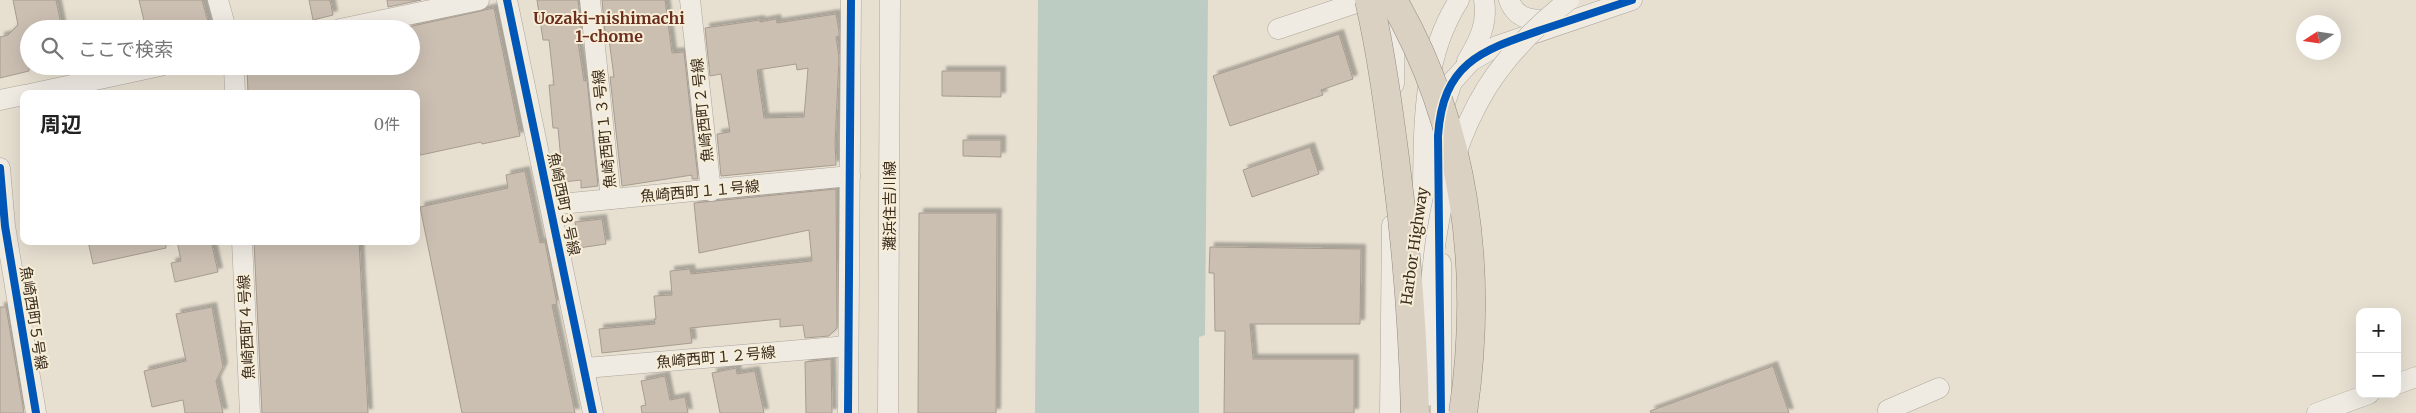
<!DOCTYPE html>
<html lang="ja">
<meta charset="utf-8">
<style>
body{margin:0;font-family:Merriweather,"Noto Sans JP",serif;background:#f2f2f2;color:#222}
.controls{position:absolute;right:15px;bottom:15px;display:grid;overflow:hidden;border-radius:10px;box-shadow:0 5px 20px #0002}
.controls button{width:45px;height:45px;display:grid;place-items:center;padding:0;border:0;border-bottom:1px solid #e0e0e0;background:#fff;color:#222;font:25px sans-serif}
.compass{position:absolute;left:2296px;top:15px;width:45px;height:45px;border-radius:50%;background:#fff;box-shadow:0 5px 20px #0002;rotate:258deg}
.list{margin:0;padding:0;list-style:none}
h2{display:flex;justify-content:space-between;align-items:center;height:65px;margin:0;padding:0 20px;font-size:21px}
h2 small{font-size:16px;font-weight:400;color:#767676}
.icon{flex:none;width:28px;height:28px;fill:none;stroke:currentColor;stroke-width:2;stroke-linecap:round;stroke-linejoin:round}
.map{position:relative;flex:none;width:2416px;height:413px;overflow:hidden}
.search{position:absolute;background:#fff;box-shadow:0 5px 20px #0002;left:20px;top:20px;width:400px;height:55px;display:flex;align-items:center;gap:12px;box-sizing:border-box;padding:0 18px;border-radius:28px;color:#767676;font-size:19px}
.panel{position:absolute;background:#fff;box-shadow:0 5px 20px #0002;left:20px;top:90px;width:400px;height:155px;border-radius:10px}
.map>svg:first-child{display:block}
.water{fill:#bcccc2}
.building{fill:#cbbfb2;stroke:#a89c90;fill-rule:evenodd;filter:url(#shadow)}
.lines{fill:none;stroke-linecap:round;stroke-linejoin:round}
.minor-casing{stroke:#ada599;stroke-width:21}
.minor{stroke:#efebe3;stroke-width:20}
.minor-bridge-casing{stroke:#ada599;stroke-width:21;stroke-linecap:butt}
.highway-bridge-casing{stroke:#928b80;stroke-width:29;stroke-linecap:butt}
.minor-bridge{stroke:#efebe3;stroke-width:20}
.highway-bridge{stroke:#dad1c2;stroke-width:28}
.cycleway-casing{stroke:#f7eed8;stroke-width:11}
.cycleway{stroke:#0057b8;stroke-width:8}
.labels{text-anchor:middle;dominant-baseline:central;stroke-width:4;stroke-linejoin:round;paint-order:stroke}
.street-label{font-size:15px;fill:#3d2e20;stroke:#f7eed8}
.neighbourhood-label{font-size:16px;font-weight:bold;fill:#6b2e1e;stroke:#f7eed8}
</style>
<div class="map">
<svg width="2416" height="413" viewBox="0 0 2416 413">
<defs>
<filter id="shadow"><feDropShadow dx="4.5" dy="-4.5" stdDeviation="1" flood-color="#0004"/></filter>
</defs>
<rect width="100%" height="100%" fill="#e7e0d1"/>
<path class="water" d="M1038 0H1208L1205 335 1199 337V413H1035Z"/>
<g class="building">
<path d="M13 0H56L62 29H29V71L0 78V37L8 35 18 25Z"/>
<path d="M139 0H202L210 29H146Z"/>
<path d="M309 0H330L333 15 313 20Z"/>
<path d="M387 0H421L388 7Z"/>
<path d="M537 0H578L582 35 577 36 584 81 587 80 598 186 581 188V180L563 182 558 128H553L549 85H554L549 40H543Z"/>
<path d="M602 0H665L672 53 684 52 698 179H692V175L622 186 610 77H614L608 32H605Z"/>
<path d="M494 8 520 136 482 144 481 142 416 156V94H248L247 66H411V29H399Z"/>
<path d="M836 14 839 31V36L836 37 839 57 835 143 836 165 721 176 717 134 730 132 721 74 710 76 705 28 760 20V22L776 19 777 23ZM796 64 797 70 808 68 804 117 764 118 757 70Z"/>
<path d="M1339 34 1353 79 1321 90 1323 95 1230 126 1213 76Z"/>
<path d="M942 71H1001V97L942 96Z"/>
<path d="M963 140H1001V157L963 156Z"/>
<path d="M1310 147 1319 174 1252 197 1243 170Z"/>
<path d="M525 171 540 243 545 242 557 304 552 305 575 413H462L420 207 508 188 506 175Z"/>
<path d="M836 189 837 328 829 336 805 338 803 325 780 327V319L690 328 692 343 602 353 599 329 655 324 654 319H656L654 296 672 295 670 271 690 269 691 274 812 261 809 230 699 253 694 203Z"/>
<path d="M919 213H997L996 413H918Z"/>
<path d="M602 219 606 244 579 248 575 222Z"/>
<path d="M88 241H165L166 248 93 264Z"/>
<path d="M177 241H211L218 272 175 282 171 263 181 261Z"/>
<path d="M254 241H359L368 413H262Z"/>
<path d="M1210 247 1361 249 1360 324H1250L1253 359H1354V413H1224L1225 331H1215L1214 273H1209Z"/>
<path d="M0 307H6L24 413H0Z"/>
<path d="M212 307 223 367 216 381 223 413H185L183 400 152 407 144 371 186 361 176 314Z"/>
<path d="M831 359 832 413H806L805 362Z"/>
<path d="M1773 366 1789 413H1651L1650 411Z"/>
<path d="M736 368 737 374 755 371 764 413H720L712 373Z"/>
<path d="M665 376 670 400 685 397 688 413H642L641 406 646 405 641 381Z"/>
</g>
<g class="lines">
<defs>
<g id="minor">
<path d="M218 0 226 29"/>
<path d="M507 0 593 413"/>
<path d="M590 0 611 199"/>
<path d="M690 0 711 191"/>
<path d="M1509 0C1517 22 1537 21 1557 19"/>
<path d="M340 29 479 0"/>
<path d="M1278 29 1365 0"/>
<path d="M1467 61C1479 41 1488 24 1484 0"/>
<path d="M234 66 235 94"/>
<path d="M1394 84 1395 34 1400 8"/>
<path d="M30 94 160 66"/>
<path d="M0 100 24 95"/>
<path d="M0 168 5 226 36 413"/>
<path d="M1440 201V118L1452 82 1471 61 1497 46 1632 0"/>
<path d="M550 205 850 176"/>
<path d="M242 241 250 413"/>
<path d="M1441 263V413"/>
<path d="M1422 296C1423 259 1423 222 1423 185 1424 121 1423 56 1459 0"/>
<path d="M585 368 848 346"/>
<path d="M2397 384 2416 377"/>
<path d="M1888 410 1939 388"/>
<path d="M848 413 851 0"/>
<path d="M888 413 890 0"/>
<path d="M1390 413 1392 225"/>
<path d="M2317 413 2369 394"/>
</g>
</defs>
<use href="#minor" class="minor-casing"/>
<use href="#minor" class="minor"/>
<defs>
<path id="minor-bridge" d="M1427 396C1428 293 1431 179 1486 89 1507 55 1537 25 1569 0"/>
<g id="highway-bridge">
<path d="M1369 0C1381 52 1388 105 1395 158 1406 243 1413 327 1415 413"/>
<path d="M1393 0C1466 127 1484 270 1463 413"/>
</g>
</defs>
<use href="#minor-bridge" class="minor-bridge-casing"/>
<use href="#highway-bridge" class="highway-bridge-casing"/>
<use href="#minor-bridge" class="minor-bridge"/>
<use href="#highway-bridge" class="highway-bridge"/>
<defs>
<g id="cycleway">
<path d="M507 0 593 413"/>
<path d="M0 168 5 226 36 413"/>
<path d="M848 413 851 0"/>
<path d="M1441 413 1438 136C1443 63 1480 51 1541 30 1571 20 1601 10 1632 0"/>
</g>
</defs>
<use href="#cycleway" class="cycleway-casing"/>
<use href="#cycleway" class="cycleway"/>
</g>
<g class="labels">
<g class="street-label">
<text transform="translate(702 110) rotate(-96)">魚崎西町２号線</text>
<text transform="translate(604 129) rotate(-96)">魚崎西町１３号線</text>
<text transform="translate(700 191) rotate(-5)">魚崎西町１１号線</text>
<text transform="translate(564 204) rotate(78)">魚崎西町３号線</text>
<text transform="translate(889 206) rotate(-90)">灘浜住吉川線</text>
<text transform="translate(1414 246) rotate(-82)">Harbor Highway</text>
<text transform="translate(34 318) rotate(81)">魚崎西町５号線</text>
<text transform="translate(246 327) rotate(-93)">魚崎西町４号線</text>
<text transform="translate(716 357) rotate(-5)">魚崎西町１２号線</text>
</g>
<g class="neighbourhood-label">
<text x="609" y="18">Uozaki-nishimachi<tspan x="609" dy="18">1-chome</tspan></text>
</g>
</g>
</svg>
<div class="controls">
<button>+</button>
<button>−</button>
</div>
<svg class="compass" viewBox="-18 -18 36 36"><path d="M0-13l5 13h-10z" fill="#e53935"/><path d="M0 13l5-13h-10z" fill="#767676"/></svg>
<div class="search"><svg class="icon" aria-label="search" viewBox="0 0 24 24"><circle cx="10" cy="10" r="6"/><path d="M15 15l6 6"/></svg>ここで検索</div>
<section class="panel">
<h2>周辺<small>0件</small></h2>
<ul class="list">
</ul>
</section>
</div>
